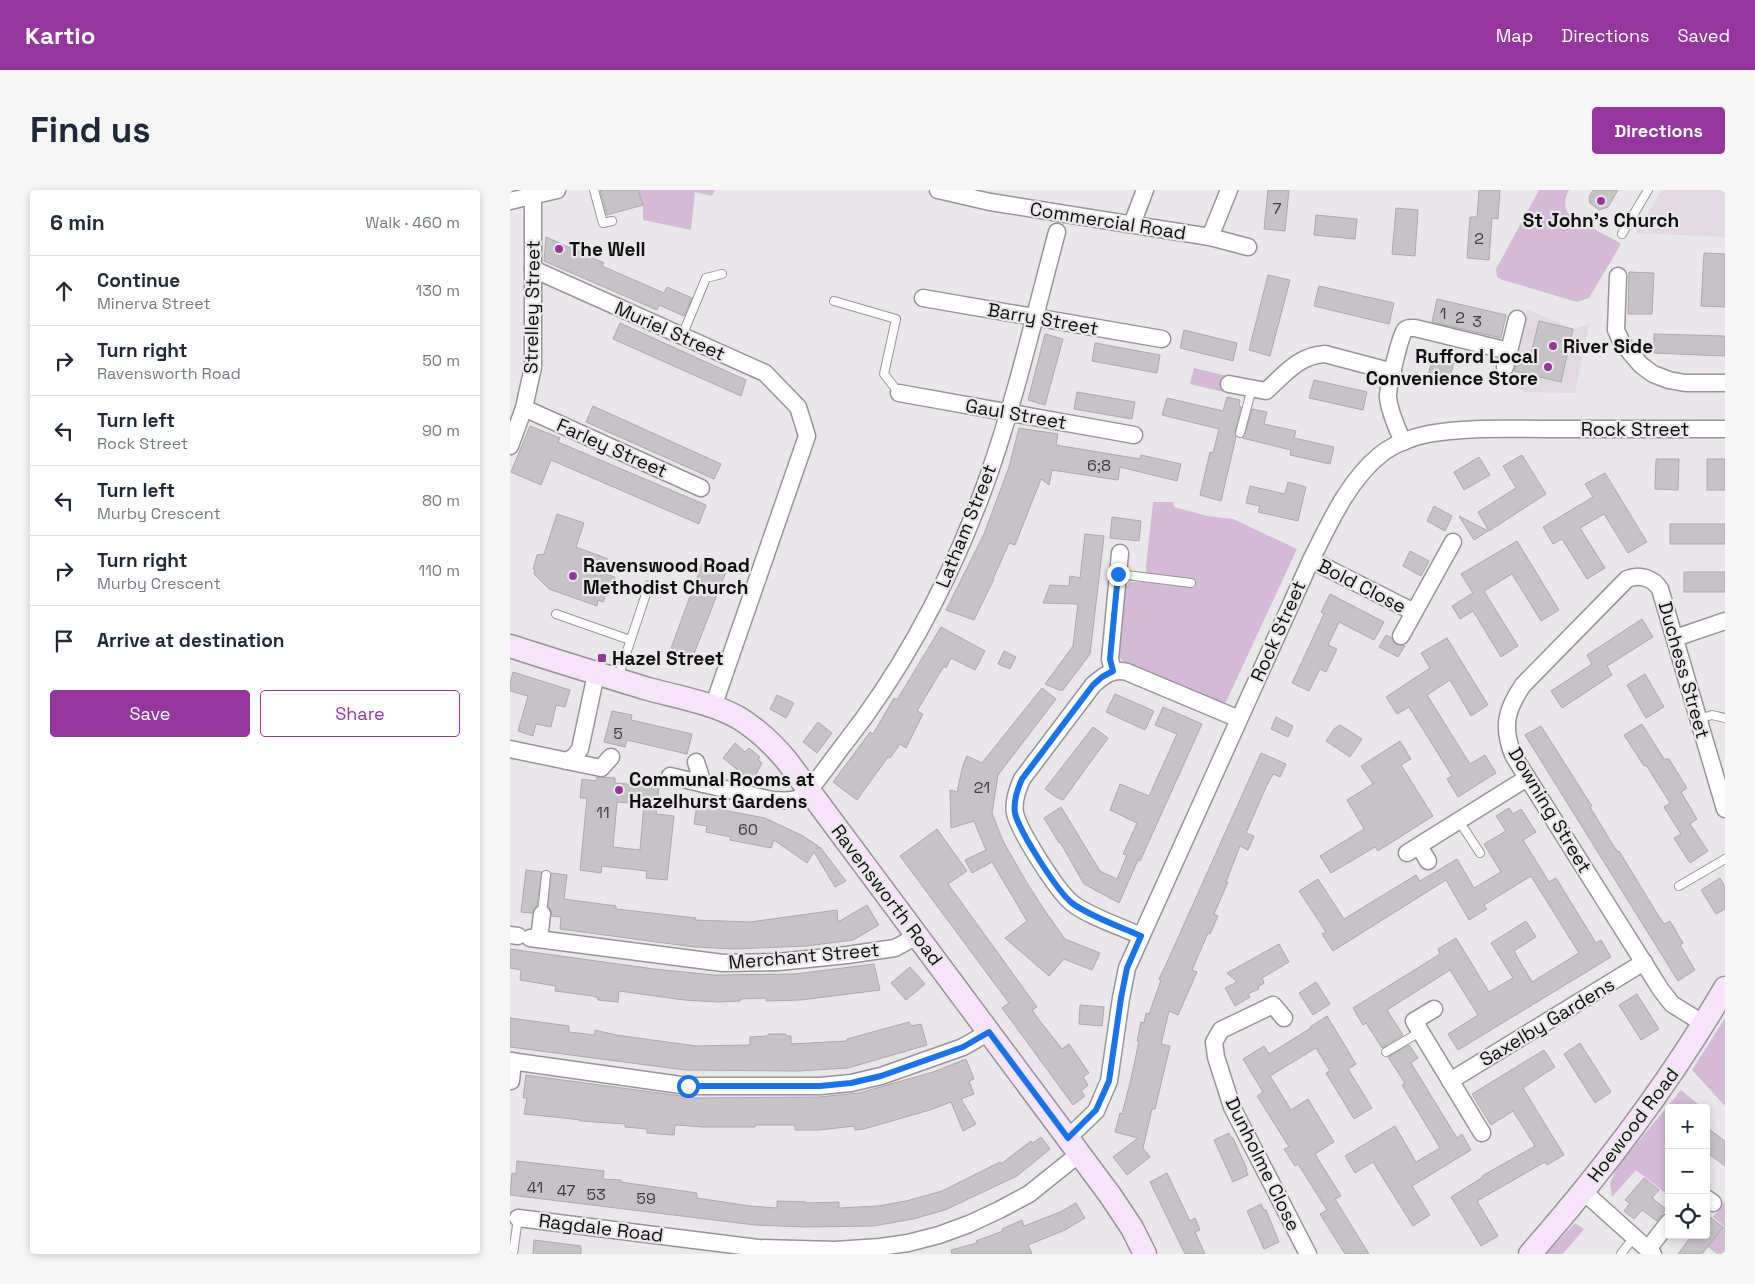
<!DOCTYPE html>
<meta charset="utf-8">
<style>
body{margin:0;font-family:"Space Grotesk",sans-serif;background:#f6f6f7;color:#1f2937}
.controls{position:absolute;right:15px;bottom:15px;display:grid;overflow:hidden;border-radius:5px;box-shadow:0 2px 8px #0003}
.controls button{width:45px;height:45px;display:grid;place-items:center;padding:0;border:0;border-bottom:1px solid #e0e1e3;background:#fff;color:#1f2937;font:25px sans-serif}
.stop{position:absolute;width:15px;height:15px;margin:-11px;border:4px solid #1a73e8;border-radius:50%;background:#fff}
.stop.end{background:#1a73e8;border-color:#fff;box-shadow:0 1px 5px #0008}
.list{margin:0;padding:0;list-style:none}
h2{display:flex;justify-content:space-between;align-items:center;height:65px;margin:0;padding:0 20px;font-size:21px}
h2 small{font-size:16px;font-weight:400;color:#747a83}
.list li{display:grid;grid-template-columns:32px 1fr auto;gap:15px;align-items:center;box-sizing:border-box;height:70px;padding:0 20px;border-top:1px solid #e0e1e3}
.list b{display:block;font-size:19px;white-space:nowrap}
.list p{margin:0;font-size:16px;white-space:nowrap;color:#747a83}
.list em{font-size:16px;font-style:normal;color:#747a83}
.actions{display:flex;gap:10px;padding:15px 20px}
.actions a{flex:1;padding:11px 0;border:1px solid #95359e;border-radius:5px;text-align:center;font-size:18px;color:#95359e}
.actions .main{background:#95359e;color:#fff}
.icon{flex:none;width:28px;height:28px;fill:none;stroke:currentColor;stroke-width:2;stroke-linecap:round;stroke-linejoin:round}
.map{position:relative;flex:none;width:1215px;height:1064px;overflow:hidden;border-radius:5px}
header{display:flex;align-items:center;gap:30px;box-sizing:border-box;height:70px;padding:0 25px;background:#95359e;color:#fff}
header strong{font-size:24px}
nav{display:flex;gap:28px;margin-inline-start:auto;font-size:18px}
.intro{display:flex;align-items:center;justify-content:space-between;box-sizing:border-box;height:120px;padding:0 30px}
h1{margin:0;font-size:35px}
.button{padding:12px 22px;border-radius:5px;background:#95359e;color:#fff;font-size:18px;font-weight:700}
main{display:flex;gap:30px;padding:0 30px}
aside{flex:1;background:#fff;border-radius:5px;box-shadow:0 2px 8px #0003}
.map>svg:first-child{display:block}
.built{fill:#e2d9e2}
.green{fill:#d4bad6}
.building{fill:#c6c3c6;stroke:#aca8ac;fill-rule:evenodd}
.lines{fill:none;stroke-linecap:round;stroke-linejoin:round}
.lane-casing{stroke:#979498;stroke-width:10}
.street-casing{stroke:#979498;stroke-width:19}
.secondary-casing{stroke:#979498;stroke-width:25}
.lane{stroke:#fff;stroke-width:8}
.street{stroke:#fff;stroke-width:16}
.secondary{stroke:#f8e4fa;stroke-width:22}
.route{stroke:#1a73e8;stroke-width:6}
.poi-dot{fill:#95359e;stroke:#eae7ea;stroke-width:2}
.labels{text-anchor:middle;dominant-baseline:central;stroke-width:4.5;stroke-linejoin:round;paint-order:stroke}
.number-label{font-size:16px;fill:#3e3c3e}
.poi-label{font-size:19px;font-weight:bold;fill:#100f10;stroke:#eae7ea;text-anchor:start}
.street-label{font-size:19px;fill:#100f10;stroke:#eae7ea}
</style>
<header>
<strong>Kartio</strong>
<nav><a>Map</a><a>Directions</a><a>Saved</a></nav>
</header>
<div class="intro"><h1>Find us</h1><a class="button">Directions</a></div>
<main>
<aside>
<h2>6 min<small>Walk · 460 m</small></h2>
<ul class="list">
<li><svg class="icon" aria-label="ahead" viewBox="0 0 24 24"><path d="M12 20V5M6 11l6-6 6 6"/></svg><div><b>Continue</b><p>Minerva Street</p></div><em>130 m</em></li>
<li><svg class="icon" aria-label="right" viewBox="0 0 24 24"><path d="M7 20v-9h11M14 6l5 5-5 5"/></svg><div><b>Turn right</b><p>Ravensworth Road</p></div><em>50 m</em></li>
<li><svg class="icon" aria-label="left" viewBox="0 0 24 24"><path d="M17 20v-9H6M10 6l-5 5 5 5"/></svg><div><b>Turn left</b><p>Rock Street</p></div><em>90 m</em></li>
<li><svg class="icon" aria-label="left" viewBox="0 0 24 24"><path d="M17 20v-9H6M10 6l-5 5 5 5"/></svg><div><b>Turn left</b><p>Murby Crescent</p></div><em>80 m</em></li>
<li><svg class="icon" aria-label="right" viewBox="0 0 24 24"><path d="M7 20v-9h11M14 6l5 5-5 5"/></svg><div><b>Turn right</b><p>Murby Crescent</p></div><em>110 m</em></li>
<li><svg class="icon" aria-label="arrive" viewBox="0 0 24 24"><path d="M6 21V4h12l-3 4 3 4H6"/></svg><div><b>Arrive at destination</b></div></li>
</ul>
<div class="actions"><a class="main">Save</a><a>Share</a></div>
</aside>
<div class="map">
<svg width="1215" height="1064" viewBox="0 0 1215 1064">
<rect width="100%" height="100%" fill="#eae7ea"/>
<g class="built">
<path d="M1152 0H1215V47L1126 43Z"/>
<path d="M1017 119 1063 139 1079 134 1065 203 1013 202 1001 191Z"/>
</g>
<g class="green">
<path d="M128 0H205L202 6 185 2 181 40 133 30V15Z"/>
<path d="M1029 0H1059C1054 11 1053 16 1060 26L1110 53V56L1079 108 1067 112 990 89 987 87 986 79Z"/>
<path d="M684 178 717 186 713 202 680 194Z"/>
<path d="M643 312H663L664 317 697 326 723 329 787 359 716 512 709 513 617 476 610 468 608 460 613 400 621 392H637L636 377Z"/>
<path d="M1215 828V916L1182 880Z"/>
<path d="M1171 900 1188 914 1185 918H1159V948L1156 951 1159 954V1006L1126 980 1102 1007 1100 993 1108 976Z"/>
<path d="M1215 1011V1064H1207L1198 1057 1214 1036 1203 1027Z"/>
<path d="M1065 1033 1074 1039 1053 1064H1036Z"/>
</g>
<g class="building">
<path d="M90 0H128L133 15 97 25Z"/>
<path d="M758 0H779L775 41 754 39Z"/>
<path d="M969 0H990L988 29 982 28 979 70 957 68 960 27H967Z"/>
<path d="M1083 0H1108L1098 17 1089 20 1080 13 1079 7Z"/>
<path d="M886 18 908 20 905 66 882 64Z"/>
<path d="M806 25 847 29 845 49 804 45Z"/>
<path d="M36 47 94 73 92 76 154 103 157 97 182 108 174 126 149 115 147 120 34 71Z"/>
<path d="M1194 63 1215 64V117L1191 116Z"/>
<path d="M1119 82 1144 83 1142 124H1118Z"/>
<path d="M758 85 780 90 760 166 739 160Z"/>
<path d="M809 96 884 113 879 134 804 116Z"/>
<path d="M927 109 996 125 991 148 922 132Z"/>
<path d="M1029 131 1063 139 1051 192 1004 181 1008 165 1020 168Z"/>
<path d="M110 133 236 190 231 206 103 149Z"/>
<path d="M674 140 727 153 723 171 670 158Z"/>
<path d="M535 144 553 149 535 215 518 210Z"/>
<path d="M1144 144 1215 146V166L1144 163Z"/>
<path d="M585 153 650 165 647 183 582 171Z"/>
<path d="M924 162 945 167 938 196 917 190Z"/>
<path d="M804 190 857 202 853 220 799 208Z"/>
<path d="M567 202 625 212 622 229 564 219Z"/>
<path d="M717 207 730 210 729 216 731 217 725 242 726 247 711 311 690 305 700 262 703 263 709 239 652 225 657 208 713 221Z"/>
<path d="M83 216 211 274 204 289 76 232Z"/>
<path d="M742 219 757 222 754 234 786 241 784 248 824 257 820 274 780 265 781 260 732 248 735 244Z"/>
<path d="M20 236 50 248 48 252 196 315 189 334 41 270 31 295 1 282Z"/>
<path d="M509 238 548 244 546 255 630 269 631 265 671 274 667 291 610 277 608 290 542 280 539 295 531 289 505 355 499 353 483 389H484L464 430 436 420 474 344 499 277Z"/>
<path d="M1012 265 1036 304 979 341 968 322 1006 298 993 276Z"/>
<path d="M969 267 980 285 954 300 944 282Z"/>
<path d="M1146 269H1169L1168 300 1145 299Z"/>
<rect x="1197" y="269" width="18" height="31"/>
<path d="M1095 283 1137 352 1118 363 1094 324 1070 338 1095 378 1077 389 1052 349 1043 354 1033 337 1083 307 1075 294Z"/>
<path d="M778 292 796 297 788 331 748 322 750 316 736 313 740 296 775 304Z"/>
<path d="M924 316 942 326 935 341 917 331Z"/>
<path d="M47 324 74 333 66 357 98 369 92 383 105 387 98 406 96 405 93 412 88 410 87 416 39 399 24 384 25 380 23 379 27 365 34 364Z"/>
<path d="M949 326 978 341 964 350Z"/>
<path d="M602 327 631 331 629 351 600 348Z"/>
<rect x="1160" y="334" width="55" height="20"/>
<path d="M575 344 594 346 580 464 553 500H549L535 494 563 456 568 414 533 413 540 395 559 396 560 386 570 388Z"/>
<path d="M1007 351 1049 420 1031 431 1002 384 974 401 1008 456 991 467 963 421 950 429 942 416 963 403 951 384Z"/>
<path d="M900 361 919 371 911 386 893 376Z"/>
<path d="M193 371 217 379 182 469 160 461Z"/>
<rect x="1174" y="382" width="41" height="20"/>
<path d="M820 404 874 432 864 450 829 432 818 455 827 459 816 482 810 479 799 501 782 493 814 424 811 422Z"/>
<path d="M1132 429 1143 447 1097 476 1102 485 1052 518 1041 501 1082 474 1077 465Z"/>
<path d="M431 437 475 461 465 480 441 468 436 478 434 476 407 521 413 524 396 558 390 554 380 568 378 567 347 610 323 592 360 542 363 544 384 508 387 510Z"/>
<path d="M876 445 882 448 886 454 895 456 888 467 869 457Z"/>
<path d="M937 448 978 515 961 526 940 490 917 505 960 574 975 565 986 583 948 607 937 589 942 586 899 517 887 524 876 507 920 478 911 463Z"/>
<path d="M494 461 506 467 500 479 488 474Z"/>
<path d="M3 482 60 500 55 517 46 515 41 537 26 534 23 546 8 541 18 506 0 501V493Z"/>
<path d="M1135 484 1154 517 1136 528 1117 495Z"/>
<path d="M532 498 546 509 488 585 482 623 493 651 517 693 535 721 555 749 590 763 582 780 554 769 539 786 495 748 517 731 482 672 462 683 455 670 476 660 464 631 441 638 440 600 447 602 453 575 457 566 472 573Z"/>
<path d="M605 504 644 521 635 540 596 522Z"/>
<path d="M267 505 284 513 276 528 260 519Z"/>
<path d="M653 517 692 534 630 671 628 670 609 713 574 694 550 652 549 653 534 628 551 617 590 681 607 689 617 665 613 664 627 633 600 620 610 594 639 606 667 544 645 535Z"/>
<path d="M102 521 122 525 121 530 182 544 177 564 117 550 115 557 94 552Z"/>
<path d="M766 527 783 536 778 547 761 539Z"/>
<path d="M308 532 322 543 307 563 293 552Z"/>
<path d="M1132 534 1154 569H1159L1177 598 1171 602 1187 629 1180 634 1198 661 1180 673 1164 648 1171 644 1154 617 1160 613 1136 575 1134 576 1114 545Z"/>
<path d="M830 535 852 549 840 567 816 551 824 539Z"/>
<path d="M1031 536 1076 607 1082 616 1080 617 1103 655 1108 662 1109 661 1148 725 1154 734 1160 731 1173 753 1170 755 1185 780 1168 791 1015 545Z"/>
<path d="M583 537 598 548 553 610 546 607 535 599Z"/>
<path d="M890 551 901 569 891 575 923 626 868 661 865 657 821 683 810 666 854 639 837 610 863 594 851 576Z"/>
<path d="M225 553 235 562 239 558 250 567 248 569 252 573 243 590 235 584 234 585 213 568Z"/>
<path d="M751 563 776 574 770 587 763 584 756 597 736 643 744 646 738 660 730 656 716 692H718L704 724 708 726 700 744 698 743 682 780 687 782 668 825 659 821 651 854 660 856 645 919H642L633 958 640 967 617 985 603 967 628 948 605 942 610 923 612 924 621 889 629 851H627L631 832 634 833 636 823 639 824 651 790 649 789 658 770Z"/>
<path d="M87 587 105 588V593L149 597 146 624 164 626 157 690 136 688 137 681 92 676 91 683 70 680 77 608H70L72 589 86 591ZM107 612 134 614 130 660 103 657Z"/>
<path d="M187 615 255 628 293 646 308 656 306 659 310 657 336 691 325 697 304 662 297 673 264 650 261 658 220 650 221 647 196 642 197 636 184 634Z"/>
<path d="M999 618 1003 624 1011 619 1026 642 1013 650 1039 692 1046 688 1086 753 1091 750 1101 767 948 860 938 844 968 825 940 780 877 820 893 845 872 858 856 833 853 835 843 818 930 764 928 759 946 748 979 802 1003 788 981 753 1016 731 1026 747 1004 761 1022 792 1069 763 1021 686 974 715 977 719 959 730 936 690 823 761 812 744 816 742 789 701 808 689 834 729 906 685 910 691 947 669 964 698 991 682 974 654 996 641 986 626Z"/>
<path d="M427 639 457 681 438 694 527 817 522 820 530 831 552 859 559 854 579 883 573 887 578 895 571 901 575 906 563 915 492 818 499 813 390 666Z"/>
<path d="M16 680 32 682 27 715 22 723 11 722Z"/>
<path d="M41 683 57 685 54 709 106 716V719L186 728 185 730 240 732 327 720 328 732 357 715 369 735 343 750 297 756 224 759 184 757 50 739 51 727 42 726 41 721 38 716Z"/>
<path d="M1210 688 1215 697V719L1206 724 1191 700Z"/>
<path d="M769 754 779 772 752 788 754 793 748 797 749 799 738 804 740 807 725 816 715 798 727 792 717 783Z"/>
<path d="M0 759 144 779 204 785 285 784 364 774 370 800 291 810 256 811V808L230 809V811L208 812 174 810 109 801 108 812 88 810V808L83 806 45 801 46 796 10 790 11 780 0 778Z"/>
<path d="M400 777 415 794 396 810 381 793Z"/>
<path d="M806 792 820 814 803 825 789 803Z"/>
<path d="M1127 804 1149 839 1131 850 1109 815Z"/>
<path d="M570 815 594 817 592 836 569 834Z"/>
<path d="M817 826 846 874 838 879 862 918 844 929 816 883 820 881 806 858 760 886 781 920 798 909 824 952 805 964 831 1006 825 1009 859 1064H835L810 1024 817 1020 788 974 785 976 774 959 779 957 747 906 753 902 733 869 754 856 759 864 801 838 800 837Z"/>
<path d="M0 828 59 836V842L85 845V840L106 845 186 856 240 855V847L258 846V844H276V846H281V854L337 851V849L399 832 401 836 411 834 417 855 338 878 288 881 175 880 0 857Z"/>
<path d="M1070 853 1101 902 1085 913 1054 864Z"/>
<path d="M899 855 908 868 901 873 947 948 952 944 961 960 902 996 920 1025 903 1036 863 972 845 983 835 966 885 936 906 972 930 958 892 895 895 893 878 867Z"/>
<path d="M1034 860 1045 877 1013 898 1054 965 1037 975 1035 972 967 1011 988 1046 971 1056 941 1007 973 987 972 986 1025 956 1003 921 981 935 962 904Z"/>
<path d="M456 869 464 889 459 891 464 904 451 909 466 934 453 941 441 912 420 920 354 939 345 940 344 936 310 940H285V935H245V937H194L165 935 164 945H163L137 943V939L115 937V934L70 931V930L54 928 14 924 17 908H13L16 885 186 908 309 907 349 903 423 882Z"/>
<path d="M1196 937 1215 951V976L1196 962Z"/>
<path d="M719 943 721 948H723L737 979 736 980 738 985 723 992 704 950Z"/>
<path d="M531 947 540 959 507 986 435 1020 403 1029 364 1036 295 1037 245 1035 0 1005 2 983 6 984 7 971 94 981 93 989 111 990V992L187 1003V1008L240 1016 267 1018V1011L296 1012V1013L329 1012V1018L368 1016 396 1011 432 1001 490 972 491 974 521 951 523 953Z"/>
<path d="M657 983 680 1031 685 1028 690 1040 685 1042 695 1064H675L640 992Z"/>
<path d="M1134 988 1149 1000 1142 1008 1156 1019 1147 1031 1132 1020 1124 1029 1114 1021 1120 1013 1115 1010Z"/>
<path d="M566 1013 575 1028 555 1040 518 1055 522 1064H442L441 1060 467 1053 466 1051 493 1041 492 1039 512 1030 514 1036 550 1022Z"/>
<path d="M751 1014 754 1020H756L769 1052 754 1059 737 1021Z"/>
<path d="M1196 1024 1213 1037 1192 1064H1168L1182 1045H1196Z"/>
<path d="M24 1050 71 1056V1064H23Z"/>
</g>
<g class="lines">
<defs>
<g id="lane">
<path d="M84 0 93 33 102 31"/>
<path d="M1112 44 1138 0"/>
<path d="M324 111 386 129 374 184 389 203"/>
<path d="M172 146 196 88 212 84"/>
<path d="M730 243 742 198"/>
<path d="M608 384 681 393"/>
<path d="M46 424 120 450"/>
<path d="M108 488 139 395"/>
<path d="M1189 529 1202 525 1215 528"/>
<path d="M949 631 970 663"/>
<path d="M1169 696 1215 669"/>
<path d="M32 724 36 685"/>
<path d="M876 862 910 842"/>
<path d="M3 1064 8 1028"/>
<path d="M1111 1064 1124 1047"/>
</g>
<g id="street">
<path d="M428 0 480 12 700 47 738 57"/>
<path d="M0 11 47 0"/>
<path d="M622 34 635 0"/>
<path d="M700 47 719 0"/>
<path d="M23 79 255 183 288 217 297 246 203 517"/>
<path d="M1108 86 1106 140 1112 153 1131 175 1143 184 1159 190 1175 193H1215"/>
<path d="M413 108 652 149"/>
<path d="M995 177 1007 129"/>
<path d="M719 194 756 201C774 185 789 165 815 164L883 182"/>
<path d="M389 203 624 245"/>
<path d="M14 218 191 298"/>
<path d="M893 252C887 238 880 224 878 208 877 200 890 146 895 140 898 137 901 138 905 138L999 161"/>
<path d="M0 256 14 218 23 177V5"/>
<path d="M801 370 904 422"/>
<path d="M891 446 943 352"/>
<path d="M1165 448 1215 431"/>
<path d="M603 481 600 469 610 363"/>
<path d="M0 559 91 578 101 567"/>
<path d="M57 571 65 566 70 559 86 484"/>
<path d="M186 572 193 594"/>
<path d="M160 586 262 610C271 610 281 612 289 608 301 602 325 565 335 553 397 474 444 382 478 287 506 207 525 124 547 42"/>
<path d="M909 656 918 671"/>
<path d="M897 663 1017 588"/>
<path d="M0 745 8 746"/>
<path d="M631 746C612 737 578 726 562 713 547 701 509 641 505 623 503 611 507 600 512 589L583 495C593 486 603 478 617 482L729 529"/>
<path d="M20 748 213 773 268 772 337 765 385 758 407 746"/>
<path d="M29 749 32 724"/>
<path d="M924 819 904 831 972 943"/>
<path d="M774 828 763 815 711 840 704 852 706 867 722 917 798 1064"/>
<path d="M1194 834 1162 814 1151 800 1003 565C992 536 996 520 1013 495L1117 389C1130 384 1143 388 1150 399L1215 619"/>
<path d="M0 871 178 896H310L341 893 371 886 453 857 479 842"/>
<path d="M1 891 3 871"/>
<path d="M940 891 1134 772"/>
<path d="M558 948 586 921 599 891 611 808 617 778 801 370C819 334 838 291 870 265 882 255 902 247 918 244 955 237 998 239 1036 239 1096 239 1155 239 1215 239"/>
<path d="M1074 1002 1143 1064"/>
<path d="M1196 1008 1203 1013"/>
<path d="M8 1028 248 1058 325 1060 370 1057 398 1053 429 1045 459 1034 489 1020 519 1004 569 964"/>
<path d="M1138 1059 1159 1032"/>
</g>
<g id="secondary">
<path d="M0 456C46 471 92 485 138 499 168 507 202 513 229 528 248 540 263 554 277 571L600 1005 622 1038 635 1064"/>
<path d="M1020 1064C1093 981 1159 894 1215 798"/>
</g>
</defs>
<use href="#lane" class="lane-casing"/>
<use href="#street" class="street-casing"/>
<use href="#secondary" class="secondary-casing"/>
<use href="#lane" class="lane"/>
<use href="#street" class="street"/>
<use href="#secondary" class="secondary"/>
</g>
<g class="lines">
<path class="route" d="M178 896H310L341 893 371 886 453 857 479 842 558 948 586 920 599 891 611 808 617 778 631 746C611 737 579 726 562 713 547 701 509 641 505 623 503 611 507 600 512 589L583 495 592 487 603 481 600 469 608 384"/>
</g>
<g class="poi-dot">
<circle cx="1091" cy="11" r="5"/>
<circle cx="49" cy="59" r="5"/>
<circle cx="1043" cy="156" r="5"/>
<circle cx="1038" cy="177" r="5"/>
<circle cx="63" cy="386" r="5"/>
<rect x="87" y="463" width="10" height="10" rx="2.5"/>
<circle cx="109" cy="600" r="5"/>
</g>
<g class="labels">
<g class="number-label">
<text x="767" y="18">7</text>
<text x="969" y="48">2</text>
<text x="933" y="123">1</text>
<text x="950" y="127">2</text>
<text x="967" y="131">3</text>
<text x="589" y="275">6;8</text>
<text x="108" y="543">5</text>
<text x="472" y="597">21</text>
<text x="93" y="622">11</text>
<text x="238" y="639">60</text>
<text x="25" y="997">41</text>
<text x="56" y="1000">47</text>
<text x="86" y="1004">53</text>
<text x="136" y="1008">59</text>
</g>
<g class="poi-label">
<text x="1091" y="30" text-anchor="middle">St John's Church</text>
<text x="59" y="59">The Well</text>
<text x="1053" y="156">River Side</text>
<text x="1028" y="166" text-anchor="end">Rufford Local<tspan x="1028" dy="22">Convenience Store</tspan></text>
<text x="73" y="375">Ravenswood Road<tspan x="73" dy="22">Methodist Church</tspan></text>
<text x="102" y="468">Hazel Street</text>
<text x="119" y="589">Communal Rooms at<tspan x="119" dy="22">Hazelhurst Gardens</tspan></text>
</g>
<g class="street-label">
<text transform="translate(598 31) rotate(9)">Commercial Road</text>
<text transform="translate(22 117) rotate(-89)">Strelley Street</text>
<text transform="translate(533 129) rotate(10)">Barry Street</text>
<text transform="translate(160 141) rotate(24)">Muriel Street</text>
<text transform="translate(506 224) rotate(10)">Gaul Street</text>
<text x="1125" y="239">Rock Street</text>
<text transform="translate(102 258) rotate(24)">Farley Street</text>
<text transform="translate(456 336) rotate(-68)">Latham Street</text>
<text transform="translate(852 396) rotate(27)">Bold Close</text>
<text transform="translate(768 441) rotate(-66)">Rock Street</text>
<text transform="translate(1174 480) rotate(74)">Duchess Street</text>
<text transform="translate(1040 620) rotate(59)">Downing Street</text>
<text transform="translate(377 705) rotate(53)">Ravensworth Road</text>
<text transform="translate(294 766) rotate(-5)">Merchant Street</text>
<text transform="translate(1037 832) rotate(-31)">Saxelby Gardens</text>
<text transform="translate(1123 935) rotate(-53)">Hoewood Road</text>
<text transform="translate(753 974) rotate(64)">Dunholme Close</text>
<text transform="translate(91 1038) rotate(7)">Ragdale Road</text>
</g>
</g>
</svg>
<div class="controls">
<button>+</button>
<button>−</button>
<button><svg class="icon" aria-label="locate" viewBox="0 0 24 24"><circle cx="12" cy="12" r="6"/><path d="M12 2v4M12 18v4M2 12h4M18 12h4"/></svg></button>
</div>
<div class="stop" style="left:178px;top:896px"></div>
<div class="stop end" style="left:608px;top:384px"></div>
</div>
</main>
